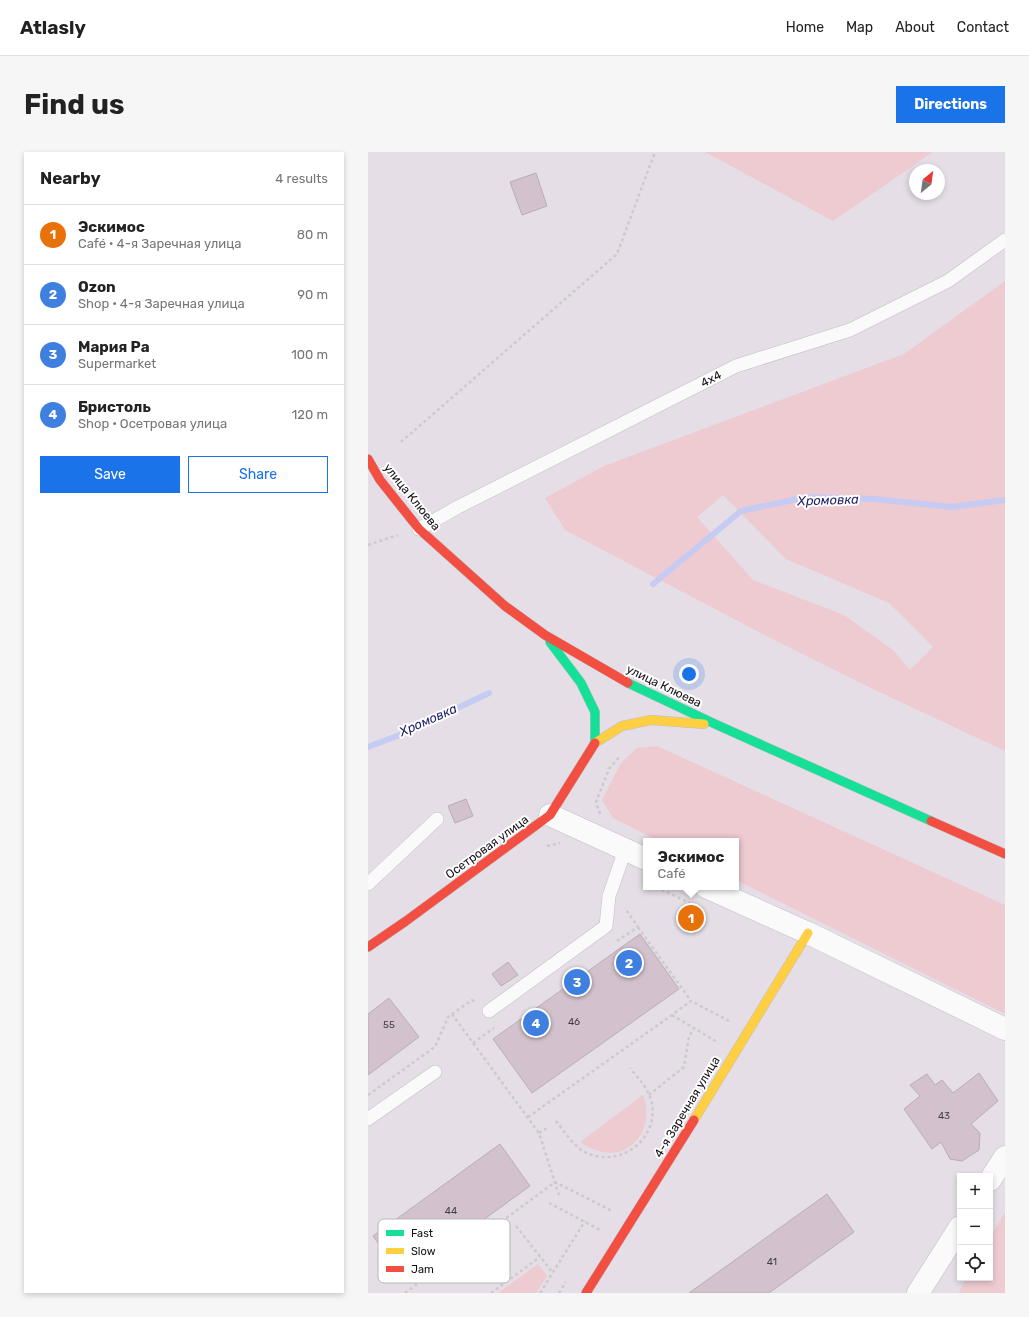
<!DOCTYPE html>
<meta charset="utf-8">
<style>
body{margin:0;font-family:Rubik,sans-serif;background:#f6f6f6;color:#222}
.controls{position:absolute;right:12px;bottom:12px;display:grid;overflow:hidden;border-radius:0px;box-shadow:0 2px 6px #0003}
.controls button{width:36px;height:36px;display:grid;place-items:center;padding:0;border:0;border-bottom:1px solid #e0e0e0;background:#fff;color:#222;font:20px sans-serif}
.compass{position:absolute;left:541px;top:12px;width:36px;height:36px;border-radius:50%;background:#fff;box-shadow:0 2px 6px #0003;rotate:29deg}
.you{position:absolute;left:321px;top:522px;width:14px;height:14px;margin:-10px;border:3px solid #fff;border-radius:50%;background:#1a73e8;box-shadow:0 0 0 6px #1a73e833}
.badge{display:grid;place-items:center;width:26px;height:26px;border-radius:50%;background:#1a73e8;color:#fff;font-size:13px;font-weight:700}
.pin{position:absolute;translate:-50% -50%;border:2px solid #fff;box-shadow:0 1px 4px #0006}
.popup{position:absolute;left:275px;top:686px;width:96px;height:52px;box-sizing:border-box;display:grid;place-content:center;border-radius:0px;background:#fff;filter:drop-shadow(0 1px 3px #0005);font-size:13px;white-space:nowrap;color:#767676}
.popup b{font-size:15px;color:#222}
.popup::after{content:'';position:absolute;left:50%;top:100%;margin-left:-8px;border:8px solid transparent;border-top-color:#fff}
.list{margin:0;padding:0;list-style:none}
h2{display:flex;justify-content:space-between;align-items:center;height:52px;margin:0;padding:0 16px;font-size:17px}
h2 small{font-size:13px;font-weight:400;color:#767676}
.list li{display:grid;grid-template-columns:26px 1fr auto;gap:12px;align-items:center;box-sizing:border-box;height:60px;padding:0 16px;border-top:1px solid #e0e0e0}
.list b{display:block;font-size:15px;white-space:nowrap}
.list p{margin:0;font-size:13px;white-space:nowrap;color:#767676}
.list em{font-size:13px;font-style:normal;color:#767676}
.actions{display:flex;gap:8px;padding:12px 16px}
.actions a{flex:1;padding:9px 0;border:1px solid #1a73e8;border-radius:0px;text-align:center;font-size:14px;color:#1a73e8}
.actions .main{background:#1a73e8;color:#fff}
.icon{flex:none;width:22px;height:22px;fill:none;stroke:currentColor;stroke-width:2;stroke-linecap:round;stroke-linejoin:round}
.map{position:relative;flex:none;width:637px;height:1141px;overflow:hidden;border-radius:0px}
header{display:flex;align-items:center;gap:24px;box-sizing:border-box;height:56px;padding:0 20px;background:#fff;border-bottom:1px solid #e0e0e0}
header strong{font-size:19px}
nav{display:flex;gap:22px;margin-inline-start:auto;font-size:14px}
.intro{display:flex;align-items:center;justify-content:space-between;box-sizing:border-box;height:96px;padding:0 24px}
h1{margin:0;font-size:28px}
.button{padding:10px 18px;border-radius:0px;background:#1a73e8;color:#fff;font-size:14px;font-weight:700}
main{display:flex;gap:24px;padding:0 24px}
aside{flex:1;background:#fff;border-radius:0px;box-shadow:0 2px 6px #0003}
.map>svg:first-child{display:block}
.green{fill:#eecad1;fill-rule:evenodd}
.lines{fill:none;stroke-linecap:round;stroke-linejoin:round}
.stream{stroke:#c6cbf2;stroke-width:6}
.building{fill:#d3c2cd;stroke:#b6afb4}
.lane-casing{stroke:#c2bdc3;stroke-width:14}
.street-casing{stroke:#c2bdc3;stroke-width:23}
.fast-casing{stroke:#c2bdc3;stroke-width:10}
.slow-casing{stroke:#c2bdc3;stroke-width:10}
.jam-casing{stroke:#c2bdc3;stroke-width:10}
.path{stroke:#cdcacd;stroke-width:2.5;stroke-dasharray:3 3;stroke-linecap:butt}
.lane{stroke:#fbfafb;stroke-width:13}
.street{stroke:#fbfafb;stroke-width:22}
.fast{stroke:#16e098;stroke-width:9}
.slow{stroke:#ffcf43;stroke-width:9}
.jam{stroke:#f24e42;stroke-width:9}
.labels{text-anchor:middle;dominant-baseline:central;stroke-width:4;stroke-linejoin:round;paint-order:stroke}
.number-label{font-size:10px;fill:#443c42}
.street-label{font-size:12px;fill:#140f14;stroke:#fff}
.water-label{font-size:13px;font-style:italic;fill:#22226b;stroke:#fff}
.key{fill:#fff;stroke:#b8b7b8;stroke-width:1}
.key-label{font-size:11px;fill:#140f14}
</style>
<header>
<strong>Atlasly</strong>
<nav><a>Home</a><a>Map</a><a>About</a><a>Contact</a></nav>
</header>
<div class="intro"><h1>Find us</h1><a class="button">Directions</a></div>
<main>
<aside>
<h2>Nearby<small>4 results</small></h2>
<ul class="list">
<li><span class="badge" style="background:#e8710a">1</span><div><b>Эскимос</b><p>Café · 4-я Заречная улица</p></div><em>80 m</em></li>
<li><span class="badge" style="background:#3f7fe0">2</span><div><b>Ozon</b><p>Shop · 4-я Заречная улица</p></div><em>90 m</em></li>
<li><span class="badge" style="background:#3f7fe0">3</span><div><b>Мария Ра</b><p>Supermarket</p></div><em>100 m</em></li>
<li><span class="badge" style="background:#3f7fe0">4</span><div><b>Бристоль</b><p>Shop · Осетровая улица</p></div><em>120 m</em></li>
</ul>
<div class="actions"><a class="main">Save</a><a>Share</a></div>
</aside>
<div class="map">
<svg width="637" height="1141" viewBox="0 0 637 1141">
<rect width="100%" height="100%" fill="#e5dee6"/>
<g class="green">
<path d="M337 0H565L465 69Z"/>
<path d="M637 129V599L503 536 404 487 197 378 177 346 236 314 536 202ZM355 343 418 407 521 451 565 495 542 518 525 498 476 463 385 428 329 365Z"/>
<path d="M289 594 637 753V862L368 728V689H291L245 666 234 648 253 611 269 596Z"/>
<path d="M275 943C284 963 276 991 253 999 239 1004 224 998 212 990Z"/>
<path d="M637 1060V1141H592L591 1140 599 1126H622V1086Z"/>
<path d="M170 1112 179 1124 168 1141H130Z"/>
</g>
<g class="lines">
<g class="stream">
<path d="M285 432 373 359 439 345 506 347 584 355 637 348"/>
<path d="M0 595 37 581 121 541"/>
</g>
</g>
<g class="building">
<path d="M168 21 179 54 154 63 142 30Z"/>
<path d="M98 647 105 664 87 671 80 654Z"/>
<path d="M318 756 329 762 324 771 313 766Z"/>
<path d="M272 782 311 837 164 941 125 887Z"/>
<path d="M140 810 150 823 133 834 124 822Z"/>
<path d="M21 846 51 885 0 923V862Z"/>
<path d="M611 921 630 949 603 972 612 981 611 998 594 1009 582 1007 573 990 564 997 536 957 552 944 542 933 559 922 567 933 574 928 585 941Z"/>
<path d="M132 992 162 1034 35 1126 5 1084Z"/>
<path d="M459 1042 486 1080 401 1141H321Z"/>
</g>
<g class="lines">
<defs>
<g id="lane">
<path d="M51 377 90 355 368 214 482 178 580 129 637 88"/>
<path d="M0 732 69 667"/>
<path d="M121 859 238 774 241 744 257 698"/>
<path d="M0 967 67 920"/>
</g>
<g id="street">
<path d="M182 663 278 707"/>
<path d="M338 735 440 781 637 877"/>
<path d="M622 1028 637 1005"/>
<path d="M550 1141 592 1075"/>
</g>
<g id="fast">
<path d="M182 490 213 531 227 560V591"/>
<path d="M260 531 347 572 563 669"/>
</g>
<g id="slow">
<path d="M227 591 254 574 283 568 336 572"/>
<path d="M326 968 440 781"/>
</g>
<g id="jam">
<path d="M0 307 12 328 51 377 137 454 177 483 260 531"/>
<path d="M563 669 637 702"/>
<path d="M0 795 38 769 182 663 227 591"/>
<path d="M218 1141 326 968"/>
</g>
</defs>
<use href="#lane" class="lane-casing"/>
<use href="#street" class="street-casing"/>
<use href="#fast" class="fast-casing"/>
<use href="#slow" class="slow-casing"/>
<use href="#jam" class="jam-casing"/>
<g class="path">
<path d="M33 290 249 102 287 0"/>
<path d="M0 393 30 383"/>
<path d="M232 662 228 650 241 617 252 604"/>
<path d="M179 694 192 691"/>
<path d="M288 735 322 751"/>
<path d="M270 775 323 849"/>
<path d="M249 789 270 775 257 756"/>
<path d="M84 862 171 981 191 1043"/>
<path d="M304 863 349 890"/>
<path d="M105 891 126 876"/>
<path d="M0 943 67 895 80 865 104 848 107 850"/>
<path d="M281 943 316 915 321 884 326 877"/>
<path d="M160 965 304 863 323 849 361 869"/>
<path d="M188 969C196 979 204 992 215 999 250 1019 294 987 283 947 279 935 270 926 262 916"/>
<path d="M171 981 179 976"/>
<path d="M181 1051 232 1078"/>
<path d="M148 1074 185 1121"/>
<path d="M37 1141 187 1030 244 1059"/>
<path d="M123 1141 172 1105"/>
<path d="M172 1141 217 1069"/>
<path d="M191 1141 198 1130"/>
</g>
<use href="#lane" class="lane"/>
<use href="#street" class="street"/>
<use href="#fast" class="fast"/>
<use href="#slow" class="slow"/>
<use href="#jam" class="jam"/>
</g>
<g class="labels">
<g class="number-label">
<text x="206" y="870">46</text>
<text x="21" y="873">55</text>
<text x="576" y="964">43</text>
<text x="83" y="1059">44</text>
<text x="404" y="1110">41</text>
</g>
<g class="street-label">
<text transform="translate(343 227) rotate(-27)">4x4</text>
<text transform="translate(44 345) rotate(51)">улица Клюева</text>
<text transform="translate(296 534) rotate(26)">улица Клюева</text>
<text transform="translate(119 695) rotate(-36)">Осетровая улица</text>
<text transform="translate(319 955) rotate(-59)">4-я Заречная улица</text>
</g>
<g class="water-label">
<text transform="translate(460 348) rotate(-2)">Хромовка</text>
<text transform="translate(60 568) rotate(-24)">Хромовка</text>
</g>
</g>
<rect x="10" y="1067" width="132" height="64" rx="6" class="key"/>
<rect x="18" y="1078" width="18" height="6" fill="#16e098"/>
<rect x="18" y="1096" width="18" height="6" fill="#ffcf43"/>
<rect x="18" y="1114" width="18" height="6" fill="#f24e42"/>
<g class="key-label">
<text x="43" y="1085">Fast</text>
<text x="43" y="1103">Slow</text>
<text x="43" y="1121">Jam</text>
</g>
</svg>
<div class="controls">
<button>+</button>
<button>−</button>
<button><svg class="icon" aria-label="locate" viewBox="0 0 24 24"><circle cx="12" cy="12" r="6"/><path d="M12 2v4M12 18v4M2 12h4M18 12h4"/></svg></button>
</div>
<svg class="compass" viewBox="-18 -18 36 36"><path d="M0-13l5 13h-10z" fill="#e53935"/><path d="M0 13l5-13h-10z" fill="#767676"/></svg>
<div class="you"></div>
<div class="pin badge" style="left:323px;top:766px;background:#e8710a">1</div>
<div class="popup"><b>Эскимос</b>Café</div>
<div class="pin badge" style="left:261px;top:811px;background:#3f7fe0">2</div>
<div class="pin badge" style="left:209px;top:830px;background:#3f7fe0">3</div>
<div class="pin badge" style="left:168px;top:871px;background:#3f7fe0">4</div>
</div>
</main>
